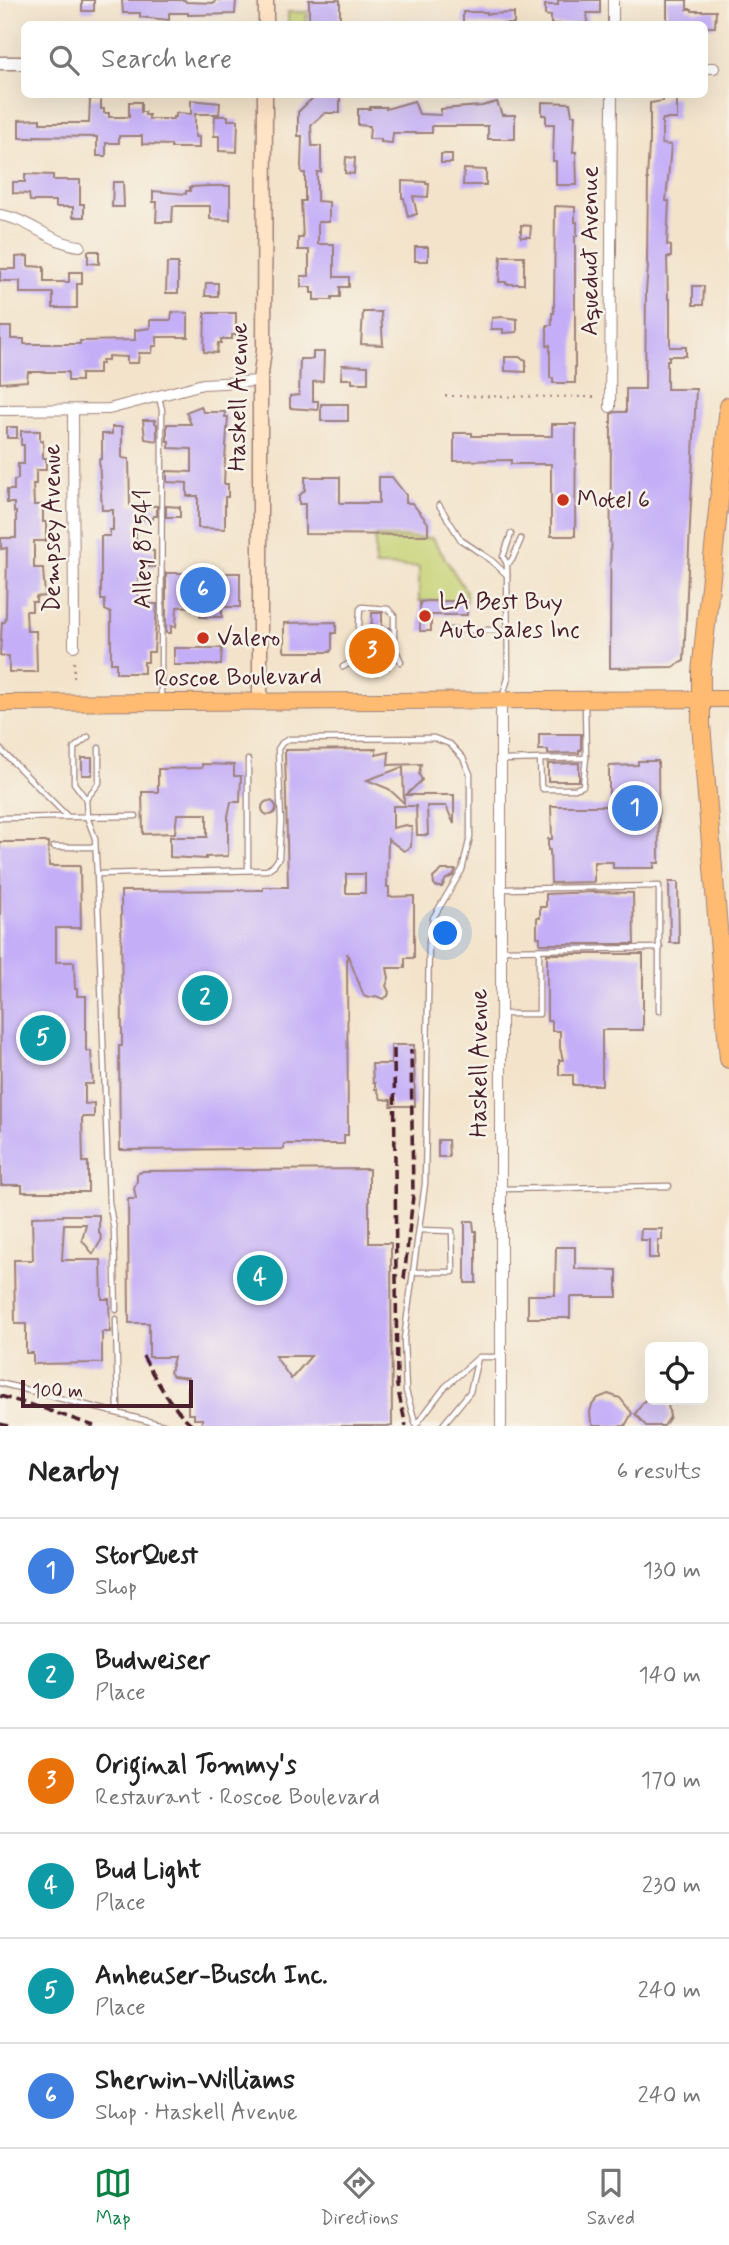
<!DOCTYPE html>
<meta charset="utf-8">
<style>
body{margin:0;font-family:Mynerve,sans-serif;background:#f2f2f2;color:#222}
.controls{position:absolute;right:21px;bottom:21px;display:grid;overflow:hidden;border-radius:10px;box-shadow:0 7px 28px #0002}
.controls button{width:63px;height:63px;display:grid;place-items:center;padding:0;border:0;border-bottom:2px solid #e0e0e0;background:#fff;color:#222;font:35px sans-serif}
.scale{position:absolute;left:21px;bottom:18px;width:172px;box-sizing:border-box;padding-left:7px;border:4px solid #4a1f2b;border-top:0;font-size:19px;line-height:24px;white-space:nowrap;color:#4a1f2b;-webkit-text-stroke:5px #f7f3e8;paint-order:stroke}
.you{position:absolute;left:446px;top:934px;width:24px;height:24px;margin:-18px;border:5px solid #fff;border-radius:50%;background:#1a73e8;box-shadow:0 0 0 10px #1a73e833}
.badge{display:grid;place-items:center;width:46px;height:46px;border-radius:50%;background:#0b8043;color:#fff;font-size:23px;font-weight:700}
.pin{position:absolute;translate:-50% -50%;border:4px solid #fff;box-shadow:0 2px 7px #0006}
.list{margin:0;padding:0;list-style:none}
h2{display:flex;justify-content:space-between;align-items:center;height:91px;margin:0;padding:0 28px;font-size:30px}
h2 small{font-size:23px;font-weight:400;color:#767676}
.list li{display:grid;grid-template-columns:46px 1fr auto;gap:21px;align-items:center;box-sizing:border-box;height:105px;padding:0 28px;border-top:2px solid #e0e0e0}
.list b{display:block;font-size:26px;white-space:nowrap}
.list p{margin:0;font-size:23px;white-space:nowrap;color:#767676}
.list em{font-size:23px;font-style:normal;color:#767676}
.icon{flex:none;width:38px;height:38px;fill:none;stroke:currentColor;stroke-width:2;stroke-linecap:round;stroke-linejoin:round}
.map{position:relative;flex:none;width:729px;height:1426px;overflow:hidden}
.search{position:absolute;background:#fff;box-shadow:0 7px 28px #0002;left:21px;right:21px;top:21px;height:77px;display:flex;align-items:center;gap:18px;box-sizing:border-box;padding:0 24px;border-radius:10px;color:#767676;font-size:26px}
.sheet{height:721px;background:#fff}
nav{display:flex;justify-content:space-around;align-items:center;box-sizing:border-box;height:98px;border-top:2px solid #e0e0e0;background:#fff;font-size:19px;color:#767676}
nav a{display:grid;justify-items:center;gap:4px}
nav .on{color:#0b8043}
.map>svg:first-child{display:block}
.green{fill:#c6d274;stroke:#887850;stroke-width:2}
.building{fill:#c4aef8;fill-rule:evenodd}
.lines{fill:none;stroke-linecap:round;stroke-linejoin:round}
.service-casing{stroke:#9e817a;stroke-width:7}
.minor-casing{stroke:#9e817a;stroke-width:12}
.tertiary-casing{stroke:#9e817a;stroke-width:15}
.secondary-casing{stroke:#9e817a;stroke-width:17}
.primary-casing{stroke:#9e817a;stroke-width:18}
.motorway-casing{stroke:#9e817a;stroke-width:20}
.path{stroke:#9e817a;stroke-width:2;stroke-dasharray:2 5;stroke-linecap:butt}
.service{stroke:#fff;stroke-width:4.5}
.minor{stroke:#fff;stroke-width:10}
.tertiary{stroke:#fff;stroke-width:12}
.secondary{stroke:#ffe4c6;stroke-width:14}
.primary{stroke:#ffbb71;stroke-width:16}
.motorway{stroke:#ffbb71;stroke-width:18}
.rail{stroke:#4a1f2b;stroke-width:3.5;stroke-dasharray:10 5;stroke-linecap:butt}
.poi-dot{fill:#c8321e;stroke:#f7f3e8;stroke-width:2.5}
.labels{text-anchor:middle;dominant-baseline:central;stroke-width:5;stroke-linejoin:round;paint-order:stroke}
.street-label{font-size:24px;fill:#4a1f2b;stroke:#f7f3e8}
.poi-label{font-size:24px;fill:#4a1f2b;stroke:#f7f3e8;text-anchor:start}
</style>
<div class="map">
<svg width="729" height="1426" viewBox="0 0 729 1426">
<rect width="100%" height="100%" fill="#f7f3e8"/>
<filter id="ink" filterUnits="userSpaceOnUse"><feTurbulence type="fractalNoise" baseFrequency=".0143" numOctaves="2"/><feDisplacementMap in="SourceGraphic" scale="14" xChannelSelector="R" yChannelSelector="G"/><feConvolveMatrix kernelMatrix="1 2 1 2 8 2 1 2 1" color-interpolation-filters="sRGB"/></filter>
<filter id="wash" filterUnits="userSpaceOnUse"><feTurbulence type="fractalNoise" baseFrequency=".00686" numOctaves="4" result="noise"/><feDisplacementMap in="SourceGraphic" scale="28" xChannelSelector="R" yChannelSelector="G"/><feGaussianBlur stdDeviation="1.57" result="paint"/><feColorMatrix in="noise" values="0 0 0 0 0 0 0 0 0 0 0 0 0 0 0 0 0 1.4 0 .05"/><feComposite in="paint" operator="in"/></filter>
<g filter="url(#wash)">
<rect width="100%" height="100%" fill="#f3e3ca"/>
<g class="green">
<path d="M288 12H315V16H307L306 24H288Z"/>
<path d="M375 537 432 538 466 591V601H419V567L375 566Z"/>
</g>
<g id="blocks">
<g class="building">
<rect x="82" y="0" width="12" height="11"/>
<path d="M122 0H185L186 2 215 3V0H236L235 14 188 15V13H169V20L140 17V13H123Z"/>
<rect x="309" y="0" width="31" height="24"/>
<path d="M558 0H600V13H587L588 24H551V16L545 15V5H558Z"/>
<path d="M667 0H687V9H692V11H716L715 27H704V24H667Z"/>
<path d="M463 12H487V14L514 13V24H463Z"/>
<path d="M317 94 340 95V113H325L311 125 312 146H321V172H317V201L329 202V222H318V244H334V277H349V287H340V297H332V300H314V293H311V287H301V276H309V250H298V238H303L301 201H305V173H302L301 166 302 136H298V112Z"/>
<path d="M663 97H677V119H663L662 122V144L671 145 666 201H669L667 245 671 246V257H667L668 299H670V347H686V356H669V360H667V389H696L684 661 673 667 610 668 611 414 615 412H626V389H645L646 291 648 267 647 262 648 179H647L649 145H650V103L663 101Z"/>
<path d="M90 99H101V109H104V113H109V117H129V102H141V112H145V115H149V119H173V117H176V113L191 114V100L220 103 219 114H195V137H199V148H171V145L142 144V136H119V143H106V156H97V137L34 136V138H19V120L40 119V123H89Z"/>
<path d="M414 101 419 114 441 115V109L482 106 497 102 502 115H515V139H488V126H432V133H393L392 143 381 142V139H369L370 126 358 125V109H370V107H386V109Z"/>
<path d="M542 102 570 103 572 115H575L573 152H576L577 185H556V161H553L554 124H546V115H542Z"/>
<path d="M215 116H228V120H238L237 152 219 151V136H214Z"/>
<rect x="441" y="154" width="11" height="9"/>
<path d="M346 157 355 158 354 174 345 173Z"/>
<path d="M464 169 486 170V185H463Z"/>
<path d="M25 174 53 175V180H80V204H84V217H73V207H56V201H30L29 194 13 193V182H25Z"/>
<path d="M402 181 426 182V184H429L428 197 413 196 417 214 408 217 404 198H402Z"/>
<path d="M113 182H123L124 207H112Z"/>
<path d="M211 186H230V220L210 219V206H173L172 222H156L157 202H153V191L186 194V191H190V187Z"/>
<path d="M555 206 575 207V222H577V236H575V383H553V378H550V345L547 346V325H552V313H554Z"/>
<path d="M521 225 531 226 530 237H521Z"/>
<rect x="415" y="247" width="13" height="14"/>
<path d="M88 251H99V264L88 263Z"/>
<path d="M28 256V266L44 267V282H69V272H82V284H77V308H53V293H20V281H0V269H16V257Z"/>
<path d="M501 256H524V284H506V282H499Z"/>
<path d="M167 263H178V293H166Z"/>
<path d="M206 283H218V296H205Z"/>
<path d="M693 286H704L703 305H693Z"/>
<path d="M172 312 188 313V337H157V346H153L152 353H139L138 363H127V357L108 356V360H102V364H99V374H81V381H68V372H28L27 381 0 383V327H11V339H24V344H80V341L135 340V330L150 328V320H171Z"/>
<path d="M363 312H381L383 345 361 344Z"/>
<path d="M205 313H236V335H232V339H221V343H218L217 353 204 352Z"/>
<path d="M502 317 517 319V332L503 333V329H491L492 318Z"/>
<path d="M313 352H324L323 381 313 382V401H318V410L290 408V396L299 395 300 359H313Z"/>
<path d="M505 357H519L526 360V372L505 371Z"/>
<path d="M342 365 368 366V383H352V379H341Z"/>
<rect x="321" y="404" width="27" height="17"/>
<path d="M201 406 203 412H225V417H228L225 460 224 484H228V497H225V529L198 528V496H187V483L167 482V471L192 472V449L169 448V441H167V424H191L186 412Z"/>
<path d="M143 420H155V423L157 424V441L145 439Z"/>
<path d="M552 424H576L575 536H551V464H511V460L454 461V433H472V436H552Z"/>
<rect x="7" y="427" width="10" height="11"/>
<path d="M112 427H122V458L129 459 130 505 157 506V516H153V519H136V549L154 551V567H146V577H138V604H157L154 652H148V662H144V673H116V663H111V613L105 610V600H101V536H110V530H113V510H102L99 459H102V434H112Z"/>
<path d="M21 431H40V441H43V458H46V470H36V484H33L34 505H43V522H46V541H34V568H43L45 596 36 597V602H32V611H26L27 631H36L37 672H9V656H0L2 622H5L6 617 7 548 1 549V538H16V512H14V503H7V490H14V480L18 479V464H24V445H21Z"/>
<path d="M305 477H340V503H379V477H392L406 495V503H412L428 523V535L305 534V504H299V496L305 490Z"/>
<path d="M166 506 180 507V517H166Z"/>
<path d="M166 573H240V607H222V617H200V606L177 607 176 627 171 626V633H166Z"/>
<path d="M428 601H465L467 602V615H431V631H420V602Z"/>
<path d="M372 613H382V628H389V669H381L377 675H364L359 668 355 667 360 661 359 657 355 655V646L360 647 363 642H371Z"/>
<path d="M336 622V633H332V649L330 652H285L284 650V623Z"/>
<path d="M174 648H222L221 665H174Z"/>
<path d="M539 734H581V750H579V753L548 754V750H539Z"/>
<path d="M376 749V755L389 752 388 765 421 764 419 774 422 780 406 795H454V824L446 806H427L428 835H417L416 806H393V828L406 825 412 827 411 847 404 851 388 839 387 887H389V897L414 896V958H405V968H387L389 978 386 986 389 992 388 996 383 999 376 996 368 998 364 996 347 953 348 1135H344V1144H284V1149L120 1150 119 1046H122L121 891 263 890V887H288L285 750ZM403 767 404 803 389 789 367 780ZM346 874H365V893H346Z"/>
<rect x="82" y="758" width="10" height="17"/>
<path d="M638 761H658L659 863H654V868H613V862H594V882L551 883 550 850H548V839H552L551 806H609V766L638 765Z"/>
<path d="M579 763V781H548V764Z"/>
<path d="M202 764 234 765V776H241L240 802H231L228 816V856L206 857V859L170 857V837H207V814H177L175 833 143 834 142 792H158V769L202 768Z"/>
<circle cx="269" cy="808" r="7"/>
<path d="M0 842H48L49 866H80L81 928H56V962H74L75 989H77V996H86V1051H91L93 1084H85V1104L94 1103V1117H82L83 1162H88V1192H22V1185H1Z"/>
<path d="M442 870H456L453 876 446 879 442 887H437L434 884 433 878Z"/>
<path d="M669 882H678L679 943H670Z"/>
<path d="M594 892 633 893 634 944H540V937H537V918H540V907H546V894Z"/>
<path d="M547 954H643V1030H602V1085H573V1075H559V1060H563L560 1048V1031H552V1021H547Z"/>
<path d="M391 1045H414L415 1106H391V1100L381 1099 377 1089H375V1083H373L372 1064H391Z"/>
<path d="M438 1140H448L449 1157H438Z"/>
<path d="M369 1169V1243H391L392 1426H202V1419H194V1414H188V1378L173 1376 170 1372 174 1357H149V1323H129L128 1199H136L134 1188 137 1181V1174L143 1171ZM275 1356H311L291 1379Z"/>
<path d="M63 1215H99V1232L102 1239 93 1254 82 1240 86 1224H64L62 1260H101L102 1299H109L110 1332H102V1363L33 1364V1353H26V1324H15L14 1260H33L32 1217 63 1216Z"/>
<path d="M465 1221H473L474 1231H476V1283H465Z"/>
<path d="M641 1229H662V1240H658V1258H649V1240H640Z"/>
<path d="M556 1247H575V1269L617 1270V1297H570V1318H528V1295H555Z"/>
<path d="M608 1394 620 1398 632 1413 625 1426H594L591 1422 590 1412 592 1405 598 1398Z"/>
<path d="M645 1400H664L668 1404 670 1417 664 1426H646L635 1414Z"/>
</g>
</g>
</g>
<g filter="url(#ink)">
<use href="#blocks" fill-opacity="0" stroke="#9e817a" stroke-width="2"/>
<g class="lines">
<defs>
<g id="service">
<path d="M159 397 162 410 161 698"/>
<path d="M439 505 461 540 491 560 507 575"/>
<path d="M507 564 512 560 521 539"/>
<path d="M450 630H508"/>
<path d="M358 642 360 609 362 607 388 609 394 615V646L401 662"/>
<path d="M343 667 355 660"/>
<path d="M503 695 508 678 507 564 503 557 511 534"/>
<path d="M99 748V783L86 799 87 817 95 838 97 874 109 1202 114 1230 116 1310"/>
<path d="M0 749 67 816"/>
<path d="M540 759 541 786 543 789H575L583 786 586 758 585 704"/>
<path d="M503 760 586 758"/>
<path d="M86 799 74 783V748L88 737"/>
<path d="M0 818 136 816"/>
<path d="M54 847H95"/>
<path d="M248 870V760"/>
<path d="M97 874 267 870 274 865 279 858 281 821 278 749 282 743 289 739 434 738 450 744 463 758 470 774V837L462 870 433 918 429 942 425 1184 404 1339 406 1391 416 1425 445 1387 479 1357H502"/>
<path d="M503 889 659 886V1011"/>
<path d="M503 950 660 948"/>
<path d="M503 1014H539V950"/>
<path d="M503 1189 669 1186"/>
<path d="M413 1272H453L452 1231 419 1230"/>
<path d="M116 1319 118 1412"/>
<path d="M0 1383 167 1426"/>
<path d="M442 1426 470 1392 478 1358"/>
</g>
<g id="minor">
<path d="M613 24V0"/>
<path d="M704 68H714"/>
<path d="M0 215C29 219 50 243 80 246"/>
<path d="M610 407 612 94"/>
<path d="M0 410 109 409 203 384 260 381"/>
<path d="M73 410 74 646"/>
<path d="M501 1426V700"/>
</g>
<path id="tertiary" d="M0 63H24"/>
<g id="secondary">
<path d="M266 24V0"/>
<path d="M260 700V381L264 350 265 94"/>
</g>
<path id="primary" d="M0 703 729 699"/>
<path id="motorway" d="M729 406 701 672V724L729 1059"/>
</defs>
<use href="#service" class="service-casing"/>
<use href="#minor" class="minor-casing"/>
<use href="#tertiary" class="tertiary-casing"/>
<use href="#secondary" class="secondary-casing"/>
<use href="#primary" class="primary-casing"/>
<use href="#motorway" class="motorway-casing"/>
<g class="path">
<path d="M445 396 598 397"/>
<path d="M74 678V657"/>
</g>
<use href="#service" class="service"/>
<use href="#minor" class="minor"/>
<use href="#tertiary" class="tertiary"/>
<use href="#secondary" class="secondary"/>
<use href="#primary" class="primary"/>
<use href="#motorway" class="motorway"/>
<g class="rail">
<path d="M394 1049 397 1386 406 1426"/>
<path d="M404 1279 413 1196 411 1049"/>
<path d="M143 1356C157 1382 171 1408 194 1426"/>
<path d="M0 1396 39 1407 94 1426"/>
<path d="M0 1424 8 1426"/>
</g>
</g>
</g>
<g class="poi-dot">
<circle cx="563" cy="500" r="7"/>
<circle cx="425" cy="616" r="7"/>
<circle cx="203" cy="638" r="7"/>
</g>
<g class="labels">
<g class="street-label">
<text transform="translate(590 251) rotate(-90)">Aqueduct Avenue</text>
<text transform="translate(239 397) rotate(-89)">Haskell Avenue</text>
<text transform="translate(52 528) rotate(-90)">Dempsey Avenue</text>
<text transform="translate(143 549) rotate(-90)">Alley 87541</text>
<text transform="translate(238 678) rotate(-1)">Roscoe Boulevard</text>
<text transform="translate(479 1063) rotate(-90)">Haskell Avenue</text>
</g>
<g class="poi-label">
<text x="577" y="500">Motel 6</text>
<text x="439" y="602">LA Best Buy<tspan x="439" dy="28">Auto Sales Inc</tspan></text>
<text x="217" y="638">Valero</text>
</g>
</g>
</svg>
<div class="controls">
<button><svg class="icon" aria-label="locate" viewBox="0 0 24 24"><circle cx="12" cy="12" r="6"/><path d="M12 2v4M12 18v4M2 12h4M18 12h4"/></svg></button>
</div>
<div class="scale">100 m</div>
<div class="you"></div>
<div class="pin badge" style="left:635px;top:808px;background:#3f7fe0">1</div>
<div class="pin badge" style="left:205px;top:998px;background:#0f9aa8">2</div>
<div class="pin badge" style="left:372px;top:651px;background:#e8710a">3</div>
<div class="pin badge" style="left:260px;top:1278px;background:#0f9aa8">4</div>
<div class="pin badge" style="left:43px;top:1038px;background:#0f9aa8">5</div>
<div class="pin badge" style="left:203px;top:590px;background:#3f7fe0">6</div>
<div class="search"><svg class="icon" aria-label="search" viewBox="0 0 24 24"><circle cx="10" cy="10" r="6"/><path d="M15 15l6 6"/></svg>Search here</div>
</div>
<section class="sheet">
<h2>Nearby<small>6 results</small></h2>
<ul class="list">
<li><span class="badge" style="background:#3f7fe0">1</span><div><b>StorQuest</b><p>Shop</p></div><em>130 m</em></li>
<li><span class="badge" style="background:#0f9aa8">2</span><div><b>Budweiser</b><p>Place</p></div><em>140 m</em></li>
<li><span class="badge" style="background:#e8710a">3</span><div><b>Original Tommy's</b><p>Restaurant · Roscoe Boulevard</p></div><em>170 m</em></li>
<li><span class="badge" style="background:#0f9aa8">4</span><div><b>Bud Light</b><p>Place</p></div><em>230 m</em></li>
<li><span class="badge" style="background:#0f9aa8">5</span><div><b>Anheuser-Busch Inc.</b><p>Place</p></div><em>240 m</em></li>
<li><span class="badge" style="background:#3f7fe0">6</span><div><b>Sherwin-Williams</b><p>Shop · Haskell Avenue</p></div><em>240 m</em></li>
</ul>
</section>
<nav>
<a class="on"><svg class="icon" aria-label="map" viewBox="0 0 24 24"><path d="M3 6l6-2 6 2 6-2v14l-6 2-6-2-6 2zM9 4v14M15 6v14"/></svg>Map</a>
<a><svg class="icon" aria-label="directions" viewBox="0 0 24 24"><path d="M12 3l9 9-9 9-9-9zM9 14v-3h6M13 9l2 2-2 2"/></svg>Directions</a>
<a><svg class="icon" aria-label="saved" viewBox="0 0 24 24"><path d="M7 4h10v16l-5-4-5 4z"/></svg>Saved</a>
</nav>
